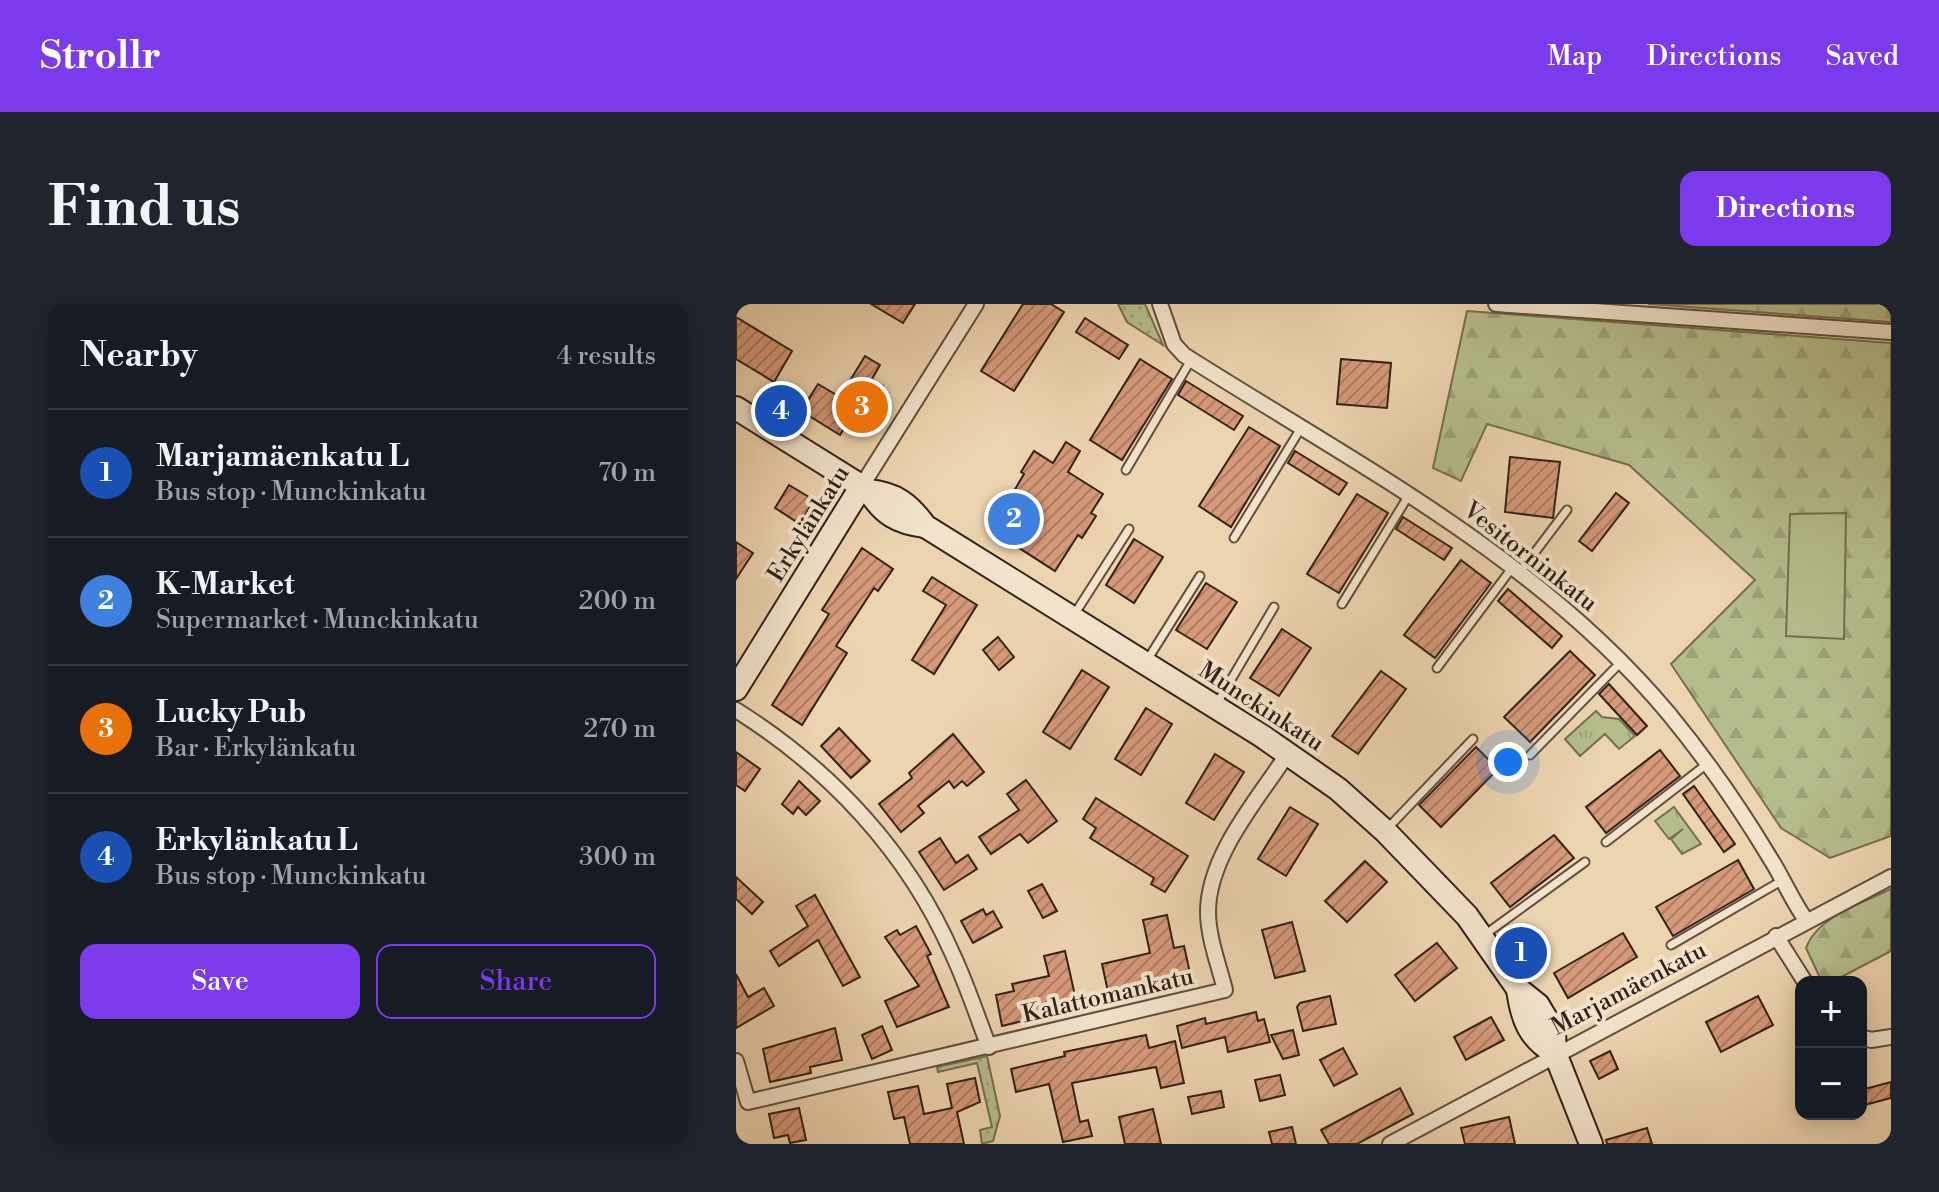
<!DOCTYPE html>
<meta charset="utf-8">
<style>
body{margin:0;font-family:"Libre Bodoni",serif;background:#20242c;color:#f1f3f6}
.controls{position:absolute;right:24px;bottom:24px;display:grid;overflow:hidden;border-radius:16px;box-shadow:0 4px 20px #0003}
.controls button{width:72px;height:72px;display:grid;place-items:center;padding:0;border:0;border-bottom:2px solid #363941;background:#171b24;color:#f1f3f6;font:40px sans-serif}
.you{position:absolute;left:772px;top:458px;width:28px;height:28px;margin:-20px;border:6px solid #fff;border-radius:50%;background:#1a73e8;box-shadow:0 0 0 12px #1a73e833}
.badge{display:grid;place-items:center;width:52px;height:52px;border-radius:50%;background:#7c3aed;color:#fff;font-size:26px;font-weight:700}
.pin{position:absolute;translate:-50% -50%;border:4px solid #fff;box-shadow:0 2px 8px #0006}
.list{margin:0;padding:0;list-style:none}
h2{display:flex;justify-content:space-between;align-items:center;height:104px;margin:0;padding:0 32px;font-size:34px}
h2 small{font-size:26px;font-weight:400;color:#9ea1a6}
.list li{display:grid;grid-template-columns:52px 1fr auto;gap:24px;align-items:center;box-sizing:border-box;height:128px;padding:0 32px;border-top:2px solid #363941}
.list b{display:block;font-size:30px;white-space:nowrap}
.list p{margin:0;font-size:26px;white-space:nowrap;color:#9ea1a6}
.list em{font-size:26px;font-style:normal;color:#9ea1a6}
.actions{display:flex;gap:16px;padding:24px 32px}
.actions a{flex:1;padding:18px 0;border:2px solid #7c3aed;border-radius:16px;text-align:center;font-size:28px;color:#7c3aed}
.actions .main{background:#7c3aed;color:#fff}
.map{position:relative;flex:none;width:1155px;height:840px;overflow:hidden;border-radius:16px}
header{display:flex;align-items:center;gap:48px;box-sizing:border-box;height:112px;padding:0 40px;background:#7c3aed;color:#fff}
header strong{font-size:38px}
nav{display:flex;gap:44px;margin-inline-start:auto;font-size:28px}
.intro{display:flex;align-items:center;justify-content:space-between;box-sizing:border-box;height:192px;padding:0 48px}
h1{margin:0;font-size:56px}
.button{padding:20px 36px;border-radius:16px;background:#7c3aed;color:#fff;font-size:28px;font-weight:700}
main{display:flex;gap:48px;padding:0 48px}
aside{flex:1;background:#171b24;border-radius:16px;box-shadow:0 4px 20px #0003}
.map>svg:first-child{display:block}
.grass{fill:url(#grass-dots);stroke:#746f52;stroke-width:2}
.forest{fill:url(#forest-firs);stroke:#746f52;stroke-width:2}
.park{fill:url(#park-tufts);stroke:#746f52;stroke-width:2}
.pitch{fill:#b6bd8d;stroke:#746f52;stroke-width:2}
.building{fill:url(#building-hatch);stroke:#322117;stroke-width:2}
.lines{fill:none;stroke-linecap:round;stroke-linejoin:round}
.lane-casing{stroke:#614e3d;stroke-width:11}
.street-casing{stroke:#614e3d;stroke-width:18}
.secondary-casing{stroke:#322117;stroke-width:26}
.lane{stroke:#f3e3cc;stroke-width:7}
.street{stroke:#f3e3cc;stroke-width:14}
.secondary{stroke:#f3e3cc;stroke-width:22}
.labels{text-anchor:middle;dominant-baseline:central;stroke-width:8;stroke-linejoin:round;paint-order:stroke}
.street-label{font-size:24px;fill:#322117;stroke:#f3e3cc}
</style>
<header>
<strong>Strollr</strong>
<nav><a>Map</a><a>Directions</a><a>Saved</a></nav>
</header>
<div class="intro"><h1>Find us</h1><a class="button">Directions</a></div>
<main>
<aside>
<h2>Nearby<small>4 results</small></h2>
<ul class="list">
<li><span class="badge" style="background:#1a4fb4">1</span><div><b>Marjamäenkatu L</b><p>Bus stop · Munckinkatu</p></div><em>70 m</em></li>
<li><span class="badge" style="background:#3f7fe0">2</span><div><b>K-Market</b><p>Supermarket · Munckinkatu</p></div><em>200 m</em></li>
<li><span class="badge" style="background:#e8710a">3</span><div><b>Lucky Pub</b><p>Bar · Erkylänkatu</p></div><em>270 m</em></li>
<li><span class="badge" style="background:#1a4fb4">4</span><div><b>Erkylänkatu L</b><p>Bus stop · Munckinkatu</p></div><em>300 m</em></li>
</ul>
<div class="actions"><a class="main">Save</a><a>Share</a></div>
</aside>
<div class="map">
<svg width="1155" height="840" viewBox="0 0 1155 840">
<defs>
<pattern id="grass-dots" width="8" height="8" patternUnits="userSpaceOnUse" patternTransform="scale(2)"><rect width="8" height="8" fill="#b6bd8d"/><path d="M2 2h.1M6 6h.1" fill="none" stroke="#9da279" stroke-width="1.8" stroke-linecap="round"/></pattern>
<pattern id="forest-firs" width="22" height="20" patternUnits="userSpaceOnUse" patternTransform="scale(2)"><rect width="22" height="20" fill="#b6bd8d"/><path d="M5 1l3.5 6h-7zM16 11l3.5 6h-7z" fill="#9da279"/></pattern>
<pattern id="park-tufts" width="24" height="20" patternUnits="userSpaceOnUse" patternTransform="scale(2)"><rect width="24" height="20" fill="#b6bd8d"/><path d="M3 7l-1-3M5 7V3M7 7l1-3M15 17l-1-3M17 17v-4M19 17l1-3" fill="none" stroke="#9da279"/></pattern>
<pattern id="building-hatch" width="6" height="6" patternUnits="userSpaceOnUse" patternTransform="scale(2)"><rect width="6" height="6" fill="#d6997a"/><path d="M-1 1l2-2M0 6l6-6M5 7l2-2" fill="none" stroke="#ae7c63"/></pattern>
</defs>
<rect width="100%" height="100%" fill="#edd4b0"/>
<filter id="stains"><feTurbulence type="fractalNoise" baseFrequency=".0025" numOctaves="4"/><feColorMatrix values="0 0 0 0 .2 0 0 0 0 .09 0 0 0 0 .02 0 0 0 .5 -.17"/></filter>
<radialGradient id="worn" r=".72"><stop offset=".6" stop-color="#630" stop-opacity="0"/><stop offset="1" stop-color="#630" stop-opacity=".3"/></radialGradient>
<g class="grass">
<path d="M382 0H409L427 41 391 18Z"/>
<path d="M251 752 264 812 257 837 246 840 244 826 256 823 241 759 202 768 201 763Z"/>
</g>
<g class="forest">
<path d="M912 0H1155V18Z"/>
<path d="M731 7 1155 39V532L1094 554 1045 524 935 360 1019 276 893 161 751 120 725 177 697 164Z"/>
<path d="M1155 585V647L1096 678H1086L1070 644C1081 613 1127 599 1155 585Z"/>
</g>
<g class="park">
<path d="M860 407 866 413 883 415 899 432 883 445 869 430 844 452 829 435Z"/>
<path d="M938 503 965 540 946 550 935 535 947 525 933 535 919 517Z"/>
</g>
<path class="pitch" d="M1110 209 1108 335 1050 332 1054 210Z"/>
<g class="building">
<path d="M135 0H179L167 19Z"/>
<path d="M287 0H315L328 8 278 87 245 67Z"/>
<path d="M0 13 56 47 38 78 0 55Z"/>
<path d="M349 14 392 41 383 55 340 28Z"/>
<path d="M129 52 144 61 136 75 147 82 123 121 114 115 104 131 65 107 82 80 104 93Z"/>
<path d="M404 55 436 75 386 156 354 136Z"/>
<path d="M605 55 655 59 651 104 601 100Z"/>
<path d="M450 77 507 112 498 126 442 91Z"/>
<path d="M513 123 544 142 495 223 463 202Z"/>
<path d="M330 138 344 147 332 168 367 190 355 209 360 212 346 234 342 231 319 267 255 226 288 170 285 168 298 147 317 159Z"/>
<path d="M559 147 611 179 603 191 552 159Z"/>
<path d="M774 153 824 158 817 214 769 208Z"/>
<path d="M53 181 78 196 64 220 39 204Z"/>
<path d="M880 189 893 199 856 247 843 237Z"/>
<path d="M621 190 652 209 603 289 571 270Z"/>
<path d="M667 213 716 244 708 256 660 225Z"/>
<path d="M398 235 427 253 398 299 370 281Z"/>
<path d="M0 238 17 249 0 275Z"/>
<path d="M126 244 157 265 142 287 138 284 100 342 111 349 66 421 36 401 93 310 86 306Z"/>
<path d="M725 256 755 279 699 354 668 331Z"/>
<path d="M196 273 241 301 198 370 176 356 210 301 187 287Z"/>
<path d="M470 279 501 298 471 345 440 326Z"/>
<path d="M772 285 826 332 816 344 762 297Z"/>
<path d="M546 325 575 344 543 392 514 374Z"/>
<path d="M262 333 278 353 263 366 247 346Z"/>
<path d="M834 347 859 371 794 438 768 413Z"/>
<path d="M346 366 373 383 334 445 307 428Z"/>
<path d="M645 367 670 385 622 450 596 432Z"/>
<path d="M873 380 911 422 901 431 863 390Z"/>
<path d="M410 404 436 420 405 471 379 455Z"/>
<path d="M103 424 134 457 115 474 85 442Z"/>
<path d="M217 430 248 468 231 482 226 477 218 484 213 477 182 502 188 509 165 528 143 500 176 474 173 469Z"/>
<path d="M740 443 762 465 705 523 683 501Z"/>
<path d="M924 446 944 472 870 529 850 503Z"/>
<path d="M0 448 24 465 9 487 0 481Z"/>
<path d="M479 450 508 468 478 516 450 499Z"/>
<path d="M290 476 321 517 292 539 284 530 255 550 243 533 283 506 271 490Z"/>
<path d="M63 477 84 497 70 511 62 503 57 510 46 500Z"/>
<path d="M958 482 999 540 988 548 947 490Z"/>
<path d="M360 494 452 552 429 588 415 580 418 574 354 534 360 524 347 515Z"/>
<path d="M554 503 582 520 550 572 522 555Z"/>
<path d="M818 531 838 554 774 603 755 579Z"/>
<path d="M204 534 220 559 232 551 241 565 208 586 183 548Z"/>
<path d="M1002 556 1018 585 937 632 920 603Z"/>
<path d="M629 557 651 578 611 618 589 597Z"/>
<path d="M0 573 27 598 16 610 0 595Z"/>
<path d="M306 580 321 607 307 614 292 587Z"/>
<path d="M79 591 124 673 107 682 82 636 43 662 34 647 72 622 60 602Z"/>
<path d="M247 605 250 611 257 607 266 623 237 639 225 617Z"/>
<path d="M431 611 438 644 448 642 456 678 374 697 366 660 414 649 407 616Z"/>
<path d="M556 618 569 667 539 674 526 626Z"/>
<path d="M180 622 195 650 191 652 213 703 161 723 149 697 183 682 149 633 161 626 164 631Z"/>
<path d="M887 629 901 653 832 694 818 669Z"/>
<path d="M701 639 721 664 679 697 659 671Z"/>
<path d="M329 647 340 696 305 703 307 712 266 722 260 691 278 687 276 680 313 672 308 652Z"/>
<path d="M0 670 12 693 28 684 38 702 0 724Z"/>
<path d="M594 692 600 720 567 727 561 703 564 699Z"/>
<path d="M1022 692 1037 721 985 748 970 718Z"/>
<path d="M520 708 522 717 528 715 534 738 492 748 489 733 446 744 441 722 469 714 470 720Z"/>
<path d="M755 713 768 736 730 756 718 733Z"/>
<path d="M146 722 156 746 136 755 126 731Z"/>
<path d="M99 724 106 756 74 763 75 769 34 778 27 745Z"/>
<path d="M557 726 563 751 547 755 535 731Z"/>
<path d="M410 731 413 744 439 737 448 779 425 784 420 763 336 779 344 818 352 816 356 832 327 838 313 780 280 788 275 765 329 752 328 748Z"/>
<path d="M607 744 621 770 598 782 584 756Z"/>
<path d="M874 747 882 765 863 775 854 757Z"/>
<path d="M544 771 549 791 524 797 519 776Z"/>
<path d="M239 774 244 798 221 808 228 840H174L168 813 158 815 152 788 182 782 188 810 216 804 211 780Z"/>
<path d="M1155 778V794L1125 802V786Z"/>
<path d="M664 784 677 810 621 840H593L585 826Z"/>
<path d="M485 787 488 803 456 810 452 793Z"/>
<path d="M63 804 70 836 54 839 52 831 38 834 33 810Z"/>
<path d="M417 805 425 840H389L383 813Z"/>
<path d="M773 813 779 840H729L725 824Z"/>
<path d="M556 823 560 840H536L533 828Z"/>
<path d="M911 824 916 840H871L870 836Z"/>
</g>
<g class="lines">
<defs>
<g id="lane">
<path d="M390 166 455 56"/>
<path d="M498 234 565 124"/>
<path d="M784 268 831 206"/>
<path d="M606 300 673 191"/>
<path d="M338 311 393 225"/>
<path d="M410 358 464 272"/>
<path d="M701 364 776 264"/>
<path d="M480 401 538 303"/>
<path d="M794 451 885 358"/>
<path d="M650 526 737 435"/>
<path d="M870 538 971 460"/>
<path d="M747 632 849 558"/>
<path d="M935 641 1047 576"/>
</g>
<g id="street">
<path d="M424 0 438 40 448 51C618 159 802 253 933 410 970 455 1004 504 1034 554 1047 574 1056 597 1070 616"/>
<path d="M760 0 1155 28"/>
<path d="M125 183 240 0"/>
<path d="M0 406C94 465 172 548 217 651 231 681 241 712 253 743"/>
<path d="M1040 632 1069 678"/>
<path d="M1125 733 1135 736 1155 733"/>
<path d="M0 757 12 798 489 686C483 662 472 633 472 608 472 551 523 494 552 449"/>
<path d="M654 840 1155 573"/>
</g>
<g id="secondary">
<path d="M0 104 133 187C160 190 173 200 189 222L526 432 602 485 649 527 731 612 782 685 802 701 818 728 819 749 855 840"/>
<path d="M133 187C147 210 162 219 189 222"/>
<path d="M0 385 125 183"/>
<path d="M782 685C786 715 793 734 819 749"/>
</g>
</defs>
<use href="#lane" class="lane-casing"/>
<use href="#street" class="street-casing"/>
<use href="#secondary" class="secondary-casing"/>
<use href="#lane" class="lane"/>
<use href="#street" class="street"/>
<use href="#secondary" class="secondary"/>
</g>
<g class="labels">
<g class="street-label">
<text transform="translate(73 220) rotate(-58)">Erkylänkatu</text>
<text transform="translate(794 253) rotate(38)">Vesitorninkatu</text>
<text transform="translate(525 403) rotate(33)">Munckinkatu</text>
<text transform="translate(893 685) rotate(-28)">Marjamäenkatu</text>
<text transform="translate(372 692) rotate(-13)">Kalattomankatu</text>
</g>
</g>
<rect width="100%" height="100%" filter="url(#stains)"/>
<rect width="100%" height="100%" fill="url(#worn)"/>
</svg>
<div class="controls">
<button>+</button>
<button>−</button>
</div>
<div class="you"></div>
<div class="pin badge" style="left:785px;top:649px;background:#1a4fb4">1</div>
<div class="pin badge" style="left:278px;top:215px;background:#3f7fe0">2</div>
<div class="pin badge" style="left:126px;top:103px;background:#e8710a">3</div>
<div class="pin badge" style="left:45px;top:107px;background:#1a4fb4">4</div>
</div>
</main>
